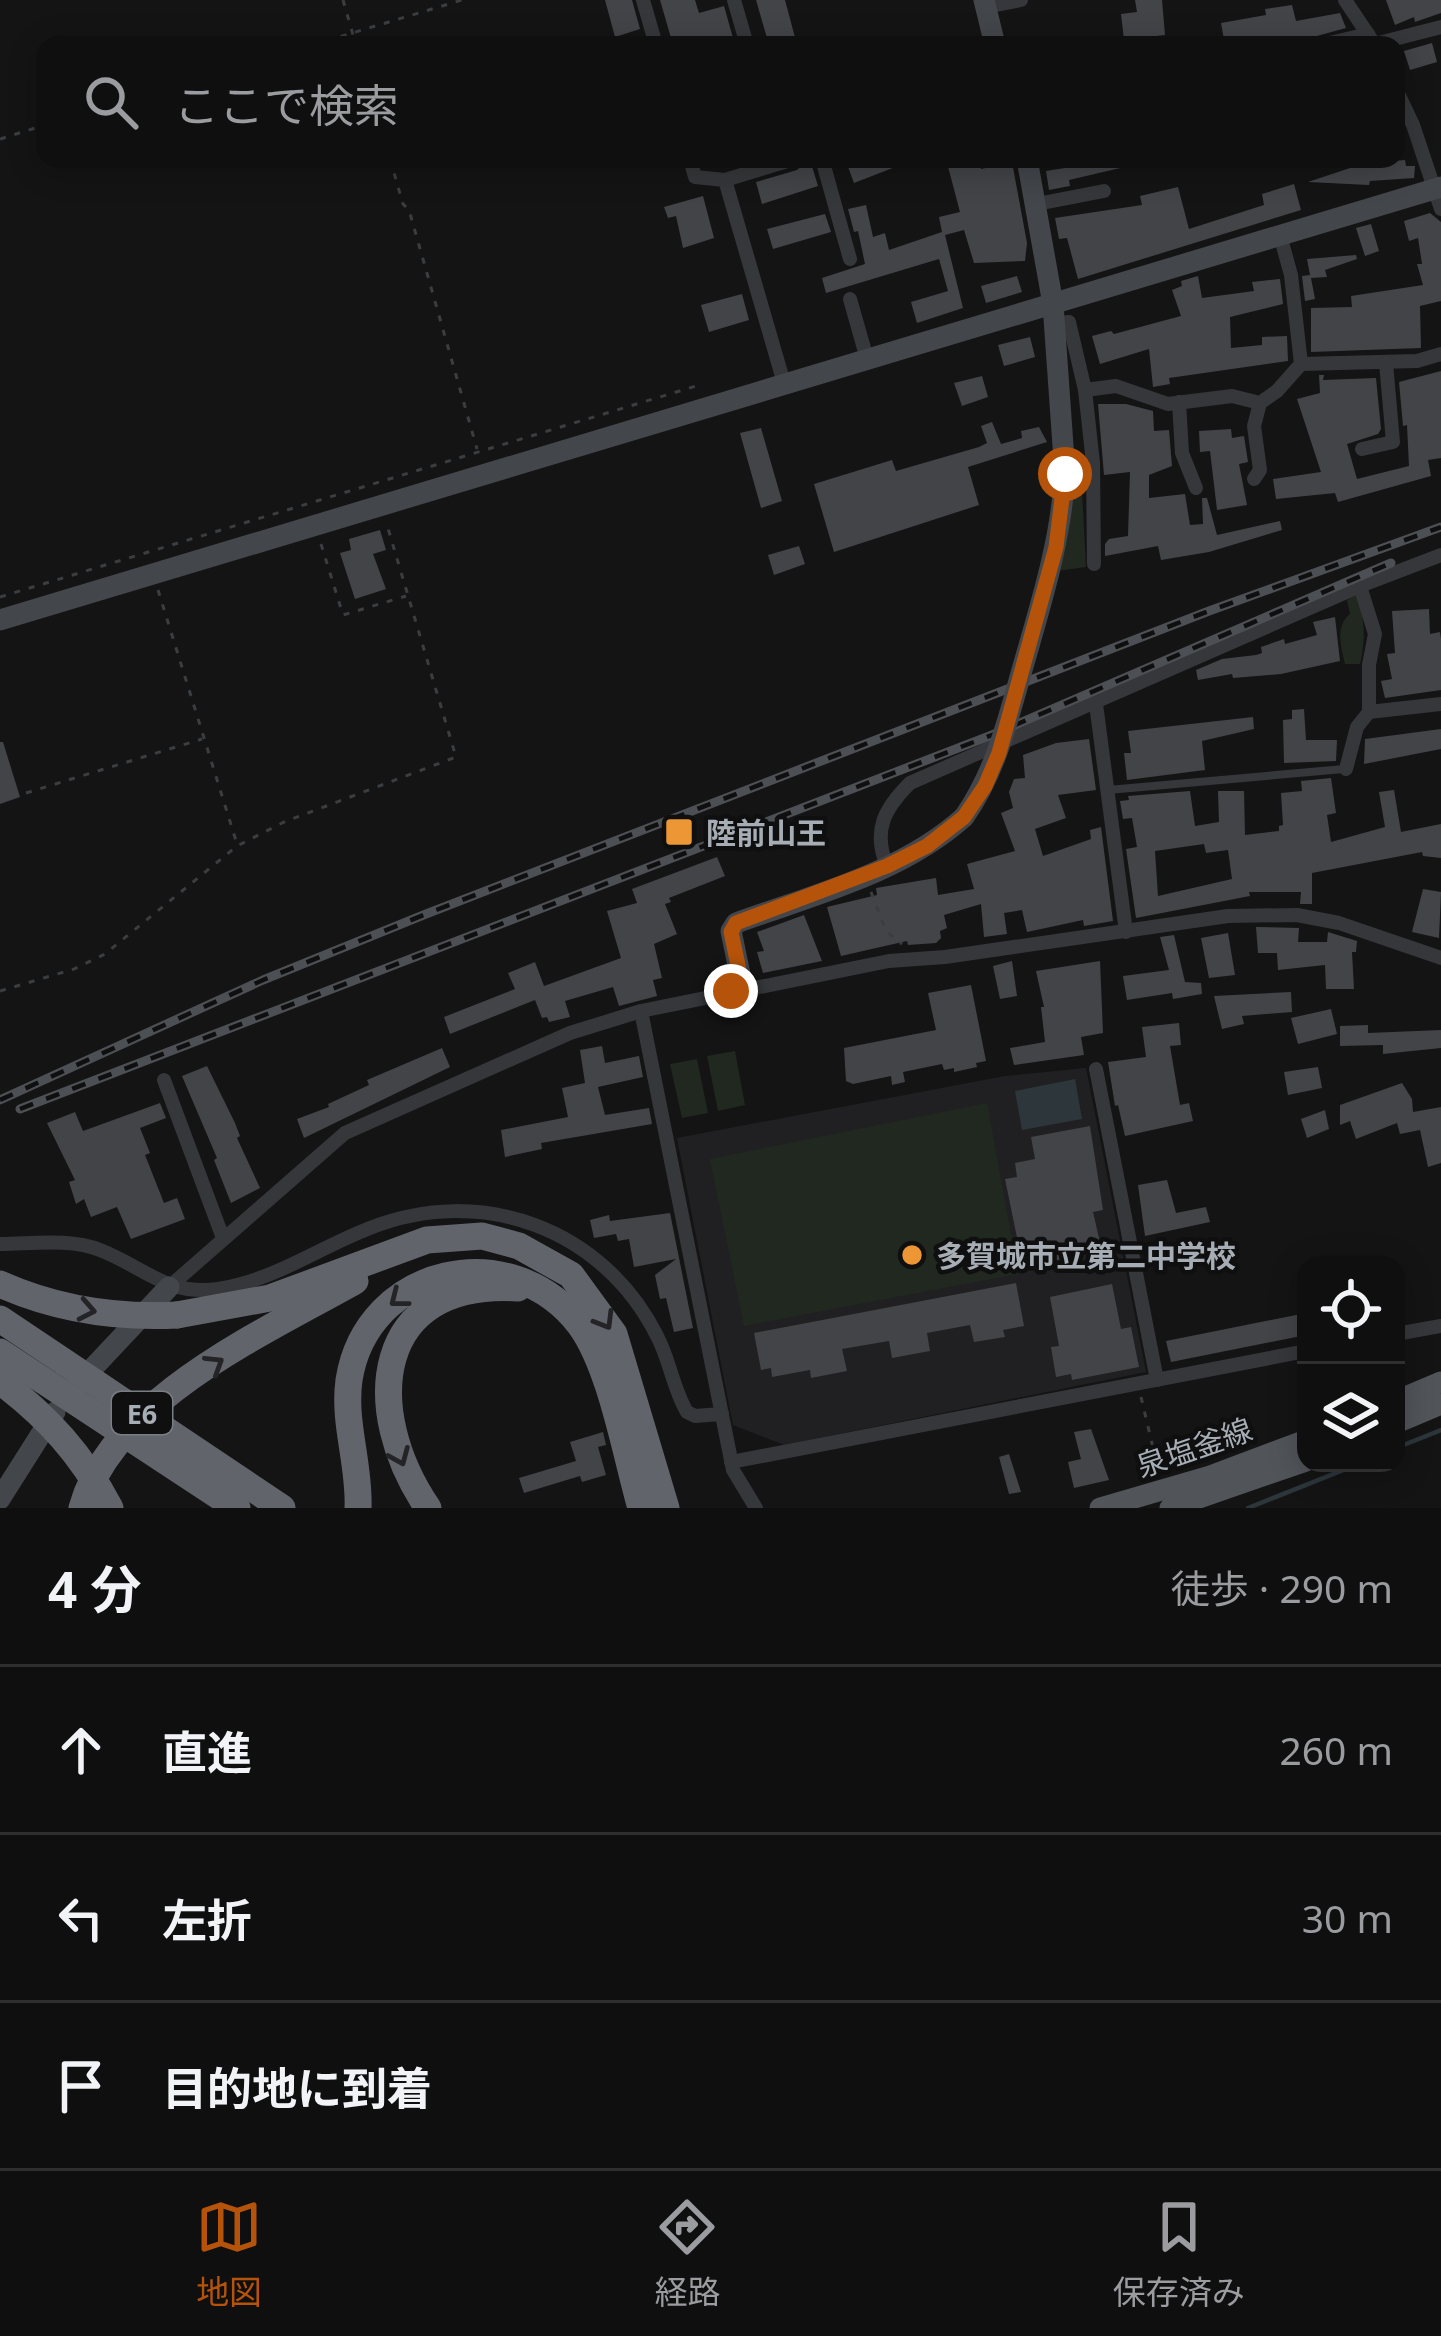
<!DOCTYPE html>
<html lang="ja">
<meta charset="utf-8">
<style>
body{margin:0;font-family:"Noto Sans","Noto Sans JP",sans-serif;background:#1d1d1e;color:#f1f3f6}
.controls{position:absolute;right:36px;bottom:36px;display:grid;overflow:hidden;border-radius:24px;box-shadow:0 6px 30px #0003}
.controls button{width:108px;height:108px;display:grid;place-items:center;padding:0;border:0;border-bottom:3px solid #2f2f30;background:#0f0f10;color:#f1f3f6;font:60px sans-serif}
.stop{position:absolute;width:36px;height:36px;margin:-27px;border:9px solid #b45309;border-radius:50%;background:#fff}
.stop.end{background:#b45309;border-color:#fff;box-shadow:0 3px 12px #0008}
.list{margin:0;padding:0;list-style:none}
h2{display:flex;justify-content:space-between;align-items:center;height:156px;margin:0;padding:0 48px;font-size:51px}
h2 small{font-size:39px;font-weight:400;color:#9b9c9f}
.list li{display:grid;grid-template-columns:78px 1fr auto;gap:36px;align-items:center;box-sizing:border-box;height:168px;padding:0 48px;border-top:3px solid #2f2f30}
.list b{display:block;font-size:45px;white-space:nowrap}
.list em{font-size:39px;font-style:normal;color:#9b9c9f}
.icon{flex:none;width:66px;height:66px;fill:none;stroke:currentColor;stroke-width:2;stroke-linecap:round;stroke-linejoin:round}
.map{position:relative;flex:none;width:1441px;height:1508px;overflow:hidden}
.search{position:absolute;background:#0f0f10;box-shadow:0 6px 30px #0003;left:36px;right:36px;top:36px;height:132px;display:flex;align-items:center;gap:30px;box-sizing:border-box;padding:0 42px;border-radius:24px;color:#9b9c9f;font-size:45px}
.sheet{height:660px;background:#0f0f10}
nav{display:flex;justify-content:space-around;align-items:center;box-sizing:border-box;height:168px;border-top:3px solid #2f2f30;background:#0f0f10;font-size:33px;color:#9b9c9f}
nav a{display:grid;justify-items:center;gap:6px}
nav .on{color:#b45309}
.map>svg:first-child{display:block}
.built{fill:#202022}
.green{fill:#202820}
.water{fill:#2c363b}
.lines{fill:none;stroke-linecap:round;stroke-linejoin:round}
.stream{stroke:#2c363b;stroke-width:4.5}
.building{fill:#434448;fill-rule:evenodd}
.path{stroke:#3b3e41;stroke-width:3;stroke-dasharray:6 9;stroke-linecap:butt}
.lane{stroke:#35373a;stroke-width:8}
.street{stroke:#35373a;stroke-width:14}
.secondary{stroke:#43464a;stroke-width:21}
.primary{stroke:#515459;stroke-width:21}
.highway{stroke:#61656b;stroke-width:27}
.rail-casing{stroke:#4c4f53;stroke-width:9}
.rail{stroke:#0f0f10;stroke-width:4.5;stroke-dasharray:14;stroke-linecap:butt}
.secondary-bridge{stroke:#43464a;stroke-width:21}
.highway-bridge{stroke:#61656b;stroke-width:27}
.oneway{stroke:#242427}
.route{stroke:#b45309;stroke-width:15}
.poi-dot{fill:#ec9636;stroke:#0f0f10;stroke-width:4.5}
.labels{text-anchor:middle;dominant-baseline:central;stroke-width:9;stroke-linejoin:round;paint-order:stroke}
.shield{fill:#0f0f10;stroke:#797e84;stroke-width:3}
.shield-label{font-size:27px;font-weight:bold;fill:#a6adb5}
.poi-label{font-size:30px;font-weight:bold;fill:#a6adb5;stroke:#0f0f10;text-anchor:start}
.street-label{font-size:30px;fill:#a6adb5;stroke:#0f0f10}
</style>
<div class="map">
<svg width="1441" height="1508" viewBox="0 0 1441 1508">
<rect width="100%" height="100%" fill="#141415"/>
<path class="built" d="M1086 1068 1146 1372 784 1445 733 1425 677 1138 1005 1076Z"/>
<g class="green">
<path d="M1081 472 1086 567 1042 573 1055 475Z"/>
<path d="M1356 595C1365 618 1366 640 1360 664H1345C1341 647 1335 626 1350 614L1347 600Z"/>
<path d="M735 1051 745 1105 718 1111 707 1056Z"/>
<path d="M697 1059 708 1113 682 1118 670 1064Z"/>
<path d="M987 1103 1018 1274 744 1326 710 1159Z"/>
</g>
<path class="water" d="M1075 1079 1082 1119 1022 1130 1015 1091Z"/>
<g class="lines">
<g class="stream">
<path d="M1396 1448 1441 1430"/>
<path d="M1248 1508 1361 1463"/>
</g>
</g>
<g class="building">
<path d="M605 0H632L640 29 615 37Z"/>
<path d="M660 0H695L699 13 724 6 735 45H673Z"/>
<path d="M756 0H785L797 45H769Z"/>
<path d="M1135 0H1162L1165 35 1124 40 1121 14 1137 12Z"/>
<path d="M1386 0H1441V13L1415 22 1414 17 1395 25Z"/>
<path d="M1292 5 1296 21 1340 13 1346 28 1284 45H1275L1273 36 1225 45 1221 23 1266 15 1265 9Z"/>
<path d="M1432 43 1437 62 1410 70 1404 51Z"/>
<path d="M863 159H907L908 162 854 183 847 164Z"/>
<path d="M946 159H979L981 169 1012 162 1027 243 1025 261 974 263 964 230 945 235 963 308 917 323 911 302 948 291 939 259 826 293 822 278 865 264 858 231 854 232 848 209 866 205 873 237 885 233 889 250 942 232 939 217 960 212Z"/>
<path d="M1070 159H1145L1146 162 1069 180 1070 186 1049 190 1046 171 1071 167Z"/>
<path d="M1405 160 1406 166H1415L1414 178 1370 181 1369 185 1308 182 1362 164Z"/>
<path d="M805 163H811L818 186 762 204 756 182 797 170Z"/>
<path d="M1294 184 1301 210 1078 279 1067 238 1059 239 1055 218 1142 205 1140 196 1178 187 1189 229 1264 205 1262 194Z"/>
<path d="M703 196 714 238 683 248 676 216 668 218 664 207Z"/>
<path d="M1430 213 1441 222V301L1420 306 1421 348 1311 352V308L1352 307 1351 296 1423 285 1417 264H1422L1418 238 1409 241 1404 221Z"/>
<path d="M825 214 831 232 773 249 767 229Z"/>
<path d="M1371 224 1379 251 1365 256 1356 228Z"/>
<path d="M1356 255 1357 259 1325 270 1327 277 1311 278 1315 299 1305 301 1302 276 1310 275 1307 259Z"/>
<path d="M1017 276 1022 292 986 303 981 286Z"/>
<path d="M1198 276 1202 298 1254 291 1252 282 1280 279 1283 304 1230 317 1231 348 1262 345V337L1287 336 1288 361 1169 378 1170 384 1153 387 1149 349 1100 364 1092 336 1111 331 1114 334 1181 316 1172 290 1182 286 1181 281Z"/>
<path d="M742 294 749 320 709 332 701 305Z"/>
<path d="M1030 337 1035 357 1004 366 998 345Z"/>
<path d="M1441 371V458L1428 460 1431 476 1338 502 1335 493 1276 499 1273 479 1321 472 1297 399 1320 393 1319 375H1324L1323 380 1376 378 1381 429 1378 434 1347 444 1357 479 1409 466 1407 425 1403 426 1399 382Z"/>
<path d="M982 376 988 397 962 406 954 383Z"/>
<path d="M1098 404H1126L1153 411 1154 431 1169 430 1172 466 1149 475V498L1185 494 1190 525 1203 524 1202 498H1207L1217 535 1280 521 1282 530 1209 552 1161 560 1158 546 1105 556V544L1109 539 1128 536 1130 472 1104 475Z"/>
<path d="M992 422 1001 444 1022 438 1021 431 1039 427 1047 442 968 467 979 505 834 552 814 484 892 460 896 471 979 447 987 443 981 426Z"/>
<path d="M761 428 782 501 761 508 740 433Z"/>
<path d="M1231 429 1232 438 1244 436 1248 462 1239 464 1247 505 1217 510 1210 451 1200 452 1199 431Z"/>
<path d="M380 530 386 550 373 554 386 589 355 599 340 553 351 550 349 539Z"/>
<path d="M799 546 805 564 774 575 768 555Z"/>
<path d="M1429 609 1430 634 1440 632 1441 639V690L1385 698 1381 681 1392 679 1387 654 1395 653 1392 611Z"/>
<path d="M1335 617 1340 661 1281 674 1233 678 1232 674 1198 680 1196 670 1222 659 1256 655 1262 653 1261 647 1284 639 1285 644 1317 635 1313 622Z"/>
<path d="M1304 709 1306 740H1337L1336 761 1284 763 1283 720 1292 719V710Z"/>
<path d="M1253 717 1254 729 1202 741 1205 770 1127 780 1124 753H1131L1128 731Z"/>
<path d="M1441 729V749L1364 764 1365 739Z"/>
<path d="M1089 739 1096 790 1058 795 1066 818 1035 829 1043 856 1091 839 1090 830 1101 827 1113 921 1084 926 1083 920 1027 932 1022 910 1004 913 1007 934 984 937 981 904 944 915 947 928 940 931 941 938 936 943 908 945 907 941 841 956 827 907 877 895 876 888 936 878 938 895 974 889 967 864 1015 851 1001 813 1013 808 1009 792 1014 779 1025 778 1023 755 1056 743Z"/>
<path d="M0 742H3L20 797 0 804Z"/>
<path d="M1331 778 1336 813 1327 815 1331 842 1385 827 1379 792 1394 790 1401 832 1441 824V858L1423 856 1422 852 1312 873V904H1300L1301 892H1249L1250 896 1136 918 1126 849 1137 847 1132 818 1123 819 1120 801 1129 800 1128 796 1190 791 1195 826 1219 822 1218 791H1244L1245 835 1279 831V826L1283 825 1281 793 1302 791 1301 781ZM1204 844 1206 853 1228 850 1232 879 1158 896 1155 851Z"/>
<path d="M717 857 725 876 669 898 671 902 665 904 677 934 654 944 662 978 653 980 657 996 619 1006 613 987 565 1001 570 1017 549 1022 547 1017 542 1018 535 1000 450 1034 444 1017 515 989 508 973 535 962 544 986 621 958 607 911 637 903 632 889Z"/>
<path d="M1423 889 1441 892 1439 938 1412 932Z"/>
<path d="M804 915 822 961 763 973 757 952 764 951 757 932Z"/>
<path d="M1256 927 1299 928 1298 942H1327L1328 932 1357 941 1356 952H1352L1354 989H1326L1325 965 1278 970 1277 953H1258Z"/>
<path d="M1228 933 1235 975 1209 978 1201 938Z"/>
<path d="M1174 935 1185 982 1201 983 1202 994 1173 999 1172 993 1127 1000 1123 976 1169 970 1160 937Z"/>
<path d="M1012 961 1017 996 1000 999 993 966Z"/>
<path d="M1100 961 1103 1033 1081 1037 1084 1055 1014 1065 1010 1048 1045 1042 1041 1007H1044L1036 971Z"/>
<path d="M971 985 986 1061 976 1063 977 1067 954 1072V1068L944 1070 942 1064 903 1072 905 1082 892 1085 891 1076 853 1084 846 1081 844 1048 936 1030 928 993Z"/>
<path d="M1291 992 1292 1012 1242 1016 1244 1024 1222 1029 1214 996Z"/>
<path d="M1331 1009 1337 1034 1298 1044 1291 1018Z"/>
<path d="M1179 1023 1181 1045 1170 1046 1180 1105 1189 1103 1193 1121 1125 1136 1118 1105 1115 1106 1108 1062 1146 1057 1142 1027Z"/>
<path d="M1368 1025V1033L1441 1030V1048L1383 1054V1045L1340 1046V1026Z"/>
<path d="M602 1046 605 1063 639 1056 643 1077 598 1087 605 1115 649 1108 652 1124 541 1143 542 1149 505 1157 501 1130 568 1117 562 1088 585 1083 580 1050Z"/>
<path d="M442 1048 450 1067 304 1138 297 1119 329 1107 328 1104 369 1085 367 1080Z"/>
<path d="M207 1066 235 1123 240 1136 237 1138 260 1188 231 1203 214 1160 217 1158 182 1076Z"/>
<path d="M1318 1067 1322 1088 1288 1095 1284 1072Z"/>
<path d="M1402 1083 1412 1099 1413 1112 1441 1107V1163L1428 1167 1420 1130 1400 1134 1397 1123 1356 1139 1350 1121 1340 1125V1105Z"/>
<path d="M160 1103 166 1118 140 1128 150 1153 145 1155 164 1203 177 1198 185 1219 131 1239 117 1207 91 1217 84 1199 76 1204 69 1182 75 1180 47 1123 75 1112 83 1131Z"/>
<path d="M1325 1110 1329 1129 1307 1138 1301 1119Z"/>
<path d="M1090 1126 1103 1210 1093 1212 1102 1251 1023 1267 1005 1179 1017 1177 1015 1163 1035 1159 1031 1137Z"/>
<path d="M1167 1180 1176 1213 1206 1207 1210 1222 1145 1236 1138 1185Z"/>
<path d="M670 1213 693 1328 674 1332 666 1298 660 1299 655 1275 676 1259 634 1267 629 1239 618 1241 616 1234 594 1238 590 1220 609 1215 610 1221Z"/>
<path d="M1016 1283 1024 1326 1003 1330 1005 1337 974 1342 970 1325 927 1333 930 1351 892 1358 889 1341 842 1349 847 1371 811 1378 810 1370 772 1377 771 1368 761 1370 754 1333Z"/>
<path d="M1112 1284 1121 1329 1131 1327 1139 1367 1072 1380 1071 1374 1056 1377 1051 1347 1059 1346 1050 1297Z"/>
<path d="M1306 1313V1335L1171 1362 1166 1341Z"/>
<path d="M1091 1429 1109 1480 1074 1488 1068 1462 1081 1459 1074 1432Z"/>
<path d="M603 1432 606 1445 598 1447 606 1475 582 1482 580 1476 524 1493 519 1478 576 1461 570 1442Z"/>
<path d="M1009 1454 1021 1492 1009 1494 999 1457Z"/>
</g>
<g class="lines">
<g class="path">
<path d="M343 0 356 45"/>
<path d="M312 45 462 0"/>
<path d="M0 139 45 125"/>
<path d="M390 159 403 204 409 210 477 449"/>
<path d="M321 544 343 615 406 596"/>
<path d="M158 590 237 844"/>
<path d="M0 597 696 386 697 389"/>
<path d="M26 793 202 739"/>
<path d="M871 892 886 931 902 944"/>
<path d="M0 991 74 969 105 954 237 846 284 822 456 757 387 525"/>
<path d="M1141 1397 1158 1469"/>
</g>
<path class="lane" d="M1108 790 1344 769"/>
<g class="street">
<path d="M643 0 656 45"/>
<path d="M734 0 747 45"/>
<path d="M1345 0 1375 45"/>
<path d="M986 7 1021 0"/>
<path d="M1375 44 1441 27"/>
<path d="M1321 45 1368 34"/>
<path d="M1396 89 1413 125 1441 209"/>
<path d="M690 159 695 177 725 180 784 383"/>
<path d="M822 159 850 259"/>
<path d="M725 180 794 159"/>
<path d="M1037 204 1104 191"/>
<path d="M850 299 867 359"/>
<path d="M1054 324 1069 322 1085 390 1116 386 1168 404 1232 396 1260 403 1277 391 1301 364 1291 275 1280 235"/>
<path d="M1301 364 1417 361 1441 354"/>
<path d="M1085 390 1093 463 1094 564"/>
<path d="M1179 402 1182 453 1196 488"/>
<path d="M1362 449 1393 442 1386 363"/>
<path d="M1254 479 1260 470 1254 426 1260 403"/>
<path d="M1096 704 1126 932"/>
<path d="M1369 712 1441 704"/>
<path d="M1346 769 1357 727 1369 712V665L1375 634 1360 586"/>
<path d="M887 866C872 830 885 808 910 783L1360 586 1441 555"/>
<path d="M641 1011 733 1470 756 1508"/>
<path d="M1096 1069 1157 1380"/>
<path d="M164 1080 223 1238"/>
<path d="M0 1244C31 1244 70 1238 100 1250 144 1267 166 1296 218 1289 275 1280 318 1248 370 1228 481 1184 603 1228 657 1336 670 1360 673 1389 687 1412L695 1416 722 1414"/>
<path d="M169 1287 345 1133 570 1033 641 1011 889 961 945 957 1228 916 1297 915 1339 923 1441 958"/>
<path d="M1396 1334 1441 1326"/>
<path d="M731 1462 1306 1351"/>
</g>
<g class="secondary">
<path d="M984 0 995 45"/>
<path d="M1027 159 1053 304 1065 474"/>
<path d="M0 620 1441 187"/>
<path d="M743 989 731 931 736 923C813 895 902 873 964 817"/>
<path d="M75 1387 169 1287"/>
<path d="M0 1499 55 1412"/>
</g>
<g class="primary">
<path d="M1396 1401 1441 1382"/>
<path d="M1396 1423 1441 1404"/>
<path d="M1100 1508 1210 1476 1306 1440"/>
<path d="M1170 1508 1306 1461"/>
</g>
<g class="highway">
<path d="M177 1315 270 1298 427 1240 482 1236 519 1246 571 1275 614 1334 666 1508"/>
<path d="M82 1508C112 1400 265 1332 355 1281"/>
<path d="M358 1508C360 1465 343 1423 349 1380 367 1266 512 1235 580 1325 611 1367 626 1456 641 1508"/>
<path d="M428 1508C361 1410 372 1279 518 1288"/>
</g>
<defs>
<g id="rail">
<path d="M0 1100 263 980 426 914 1209 611 1441 527"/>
<path d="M20 1109 992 735 1391 563"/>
</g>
</defs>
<use href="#rail" class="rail-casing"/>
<use href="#rail" class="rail"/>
<path class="secondary-bridge" d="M964 817C997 770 1008 718 1024 663 1042 600 1061 539 1065 474"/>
<g class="highway-bridge">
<path d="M0 1284C56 1309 116 1318 177 1315"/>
<path d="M0 1319 282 1508"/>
<path d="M0 1352 237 1508"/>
<path d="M0 1381C48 1417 82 1455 110 1508"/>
</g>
</g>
<defs><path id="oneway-chevron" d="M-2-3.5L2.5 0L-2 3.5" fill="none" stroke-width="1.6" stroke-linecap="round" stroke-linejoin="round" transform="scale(3)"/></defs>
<g class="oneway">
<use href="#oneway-chevron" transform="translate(398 1299) rotate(142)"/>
<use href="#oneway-chevron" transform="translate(87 1310) rotate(11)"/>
<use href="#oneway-chevron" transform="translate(605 1321) rotate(59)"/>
<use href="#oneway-chevron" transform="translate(215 1364) rotate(-32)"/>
<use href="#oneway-chevron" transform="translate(400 1457) rotate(67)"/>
</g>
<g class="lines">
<path class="route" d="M731 991 743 989 731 932 736 923 887 866 927 846 964 817 985 786 999 753 1056 547 1065 474"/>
</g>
<g class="poi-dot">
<rect x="664" y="817" width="30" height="30" rx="6"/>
<circle cx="912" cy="1255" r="12"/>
</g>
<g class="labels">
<rect class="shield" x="112" y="1392" width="60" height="42" rx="9"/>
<g class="shield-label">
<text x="142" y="1413">E6</text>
</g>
<g class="poi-label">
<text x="706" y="832">陸前山王</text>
<text x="936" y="1255">多賀城市立第二中学校</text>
</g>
<g class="street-label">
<text transform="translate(1194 1447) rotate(-19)">泉塩釜線</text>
</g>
</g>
</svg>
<div class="controls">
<button><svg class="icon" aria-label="locate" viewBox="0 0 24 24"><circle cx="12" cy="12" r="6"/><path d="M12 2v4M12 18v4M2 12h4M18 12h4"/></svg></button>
<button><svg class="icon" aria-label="layers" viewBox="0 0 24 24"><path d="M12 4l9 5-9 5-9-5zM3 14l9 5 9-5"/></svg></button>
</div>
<div class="stop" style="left:1065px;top:474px"></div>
<div class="stop end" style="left:731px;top:991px"></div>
<div class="search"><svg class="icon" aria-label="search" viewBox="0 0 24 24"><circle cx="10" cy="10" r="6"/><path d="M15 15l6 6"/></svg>ここで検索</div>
</div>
<section class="sheet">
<h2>4 分<small>徒歩 · 290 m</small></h2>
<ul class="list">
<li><svg class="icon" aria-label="ahead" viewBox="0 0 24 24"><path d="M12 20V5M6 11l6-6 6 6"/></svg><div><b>直進</b></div><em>260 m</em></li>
<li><svg class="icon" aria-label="left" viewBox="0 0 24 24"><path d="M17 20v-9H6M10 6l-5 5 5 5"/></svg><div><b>左折</b></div><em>30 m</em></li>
<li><svg class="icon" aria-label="arrive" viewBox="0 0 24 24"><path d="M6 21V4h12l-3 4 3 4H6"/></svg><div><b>目的地に到着</b></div></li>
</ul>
</section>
<nav>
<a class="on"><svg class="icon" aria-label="map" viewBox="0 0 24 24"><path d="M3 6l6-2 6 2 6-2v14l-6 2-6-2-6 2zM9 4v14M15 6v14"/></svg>地図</a>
<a><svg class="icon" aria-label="directions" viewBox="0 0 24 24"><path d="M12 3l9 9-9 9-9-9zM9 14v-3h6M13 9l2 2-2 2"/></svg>経路</a>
<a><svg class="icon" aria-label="saved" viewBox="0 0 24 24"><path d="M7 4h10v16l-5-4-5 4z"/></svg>保存済み</a>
</nav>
